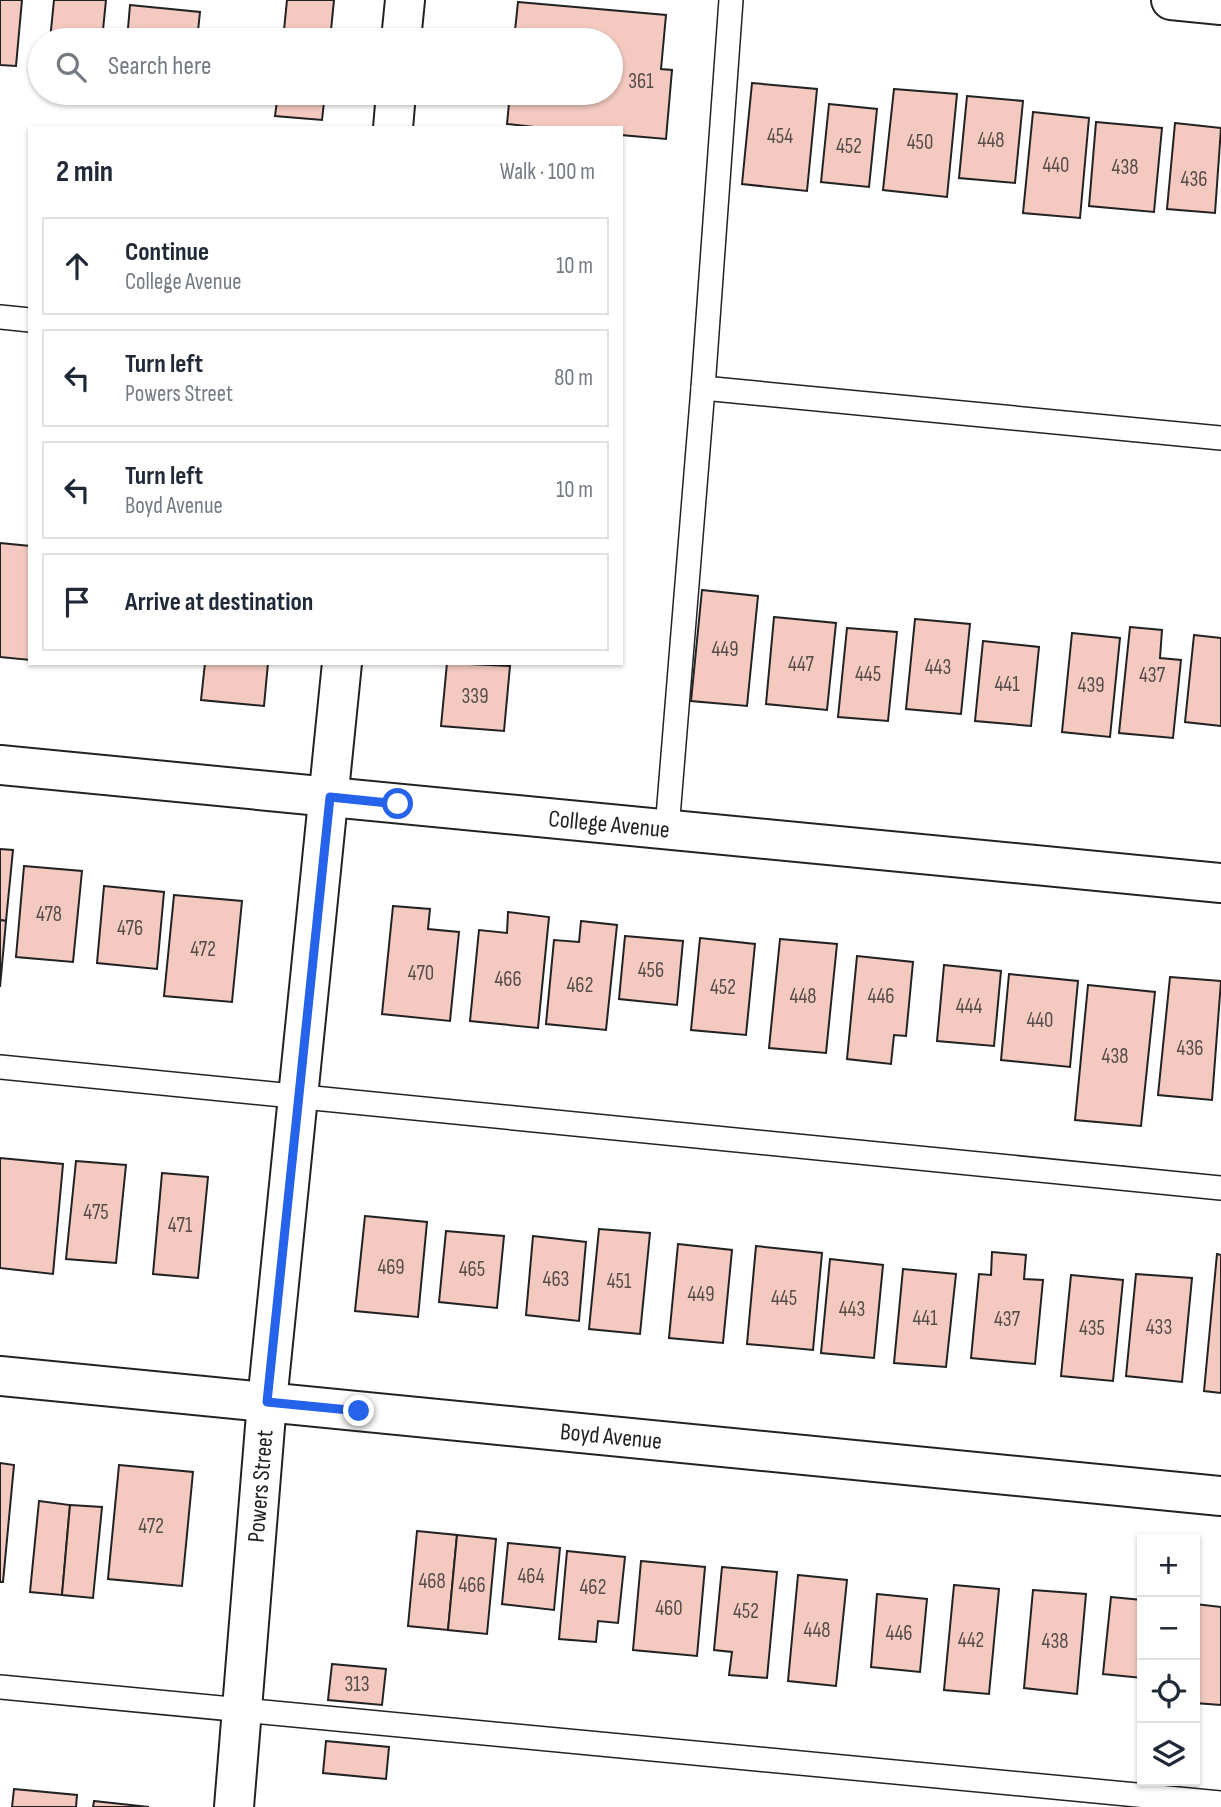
<!DOCTYPE html>
<meta charset="utf-8">
<style>
body{margin:0;font-family:"Sofia Sans Condensed",sans-serif;background:#f2f2f3;color:#1f2937}
.controls{position:absolute;right:21px;bottom:21px;display:grid;overflow:hidden;border-radius:0px;box-shadow:0 2px 5px #0004}
.controls button{width:63px;height:63px;display:grid;place-items:center;padding:0;border:0;border-bottom:2px solid #e0e1e3;background:#fff;color:#1f2937;font:35px sans-serif}
.stop{position:absolute;width:21px;height:21px;margin:-16px;border:5px solid #2563eb;border-radius:50%;background:#fff}
.stop.end{background:#2563eb;border-color:#fff;box-shadow:0 2px 7px #0008}
.list{margin:0;padding:0;list-style:none}
h2{display:flex;justify-content:space-between;align-items:center;height:91px;margin:0;padding:0 28px;font-size:30px}
h2 small{font-size:23px;font-weight:400;color:#747a83}
.list li{display:grid;grid-template-columns:46px 1fr auto;gap:21px;align-items:center;box-sizing:border-box;height:98px;margin:0 14px 14px;padding:0 14px;border:2px solid #e0e1e3;border-radius:0px}
.list b{display:block;font-size:26px;white-space:nowrap}
.list p{margin:0;font-size:23px;white-space:nowrap;color:#747a83}
.list em{font-size:23px;font-style:normal;color:#747a83}
.icon{flex:none;width:38px;height:38px;fill:none;stroke:currentColor;stroke-width:2;stroke-linecap:round;stroke-linejoin:round}
.map{position:relative;flex:none;width:1221px;height:1807px;overflow:hidden}
.search{position:absolute;background:#fff;box-shadow:0 2px 5px #0004;left:28px;top:28px;width:595px;height:77px;display:flex;align-items:center;gap:18px;box-sizing:border-box;padding:0 24px;border-radius:38px;color:#747a83;font-size:26px}
.panel{position:absolute;background:#fff;box-shadow:0 2px 5px #0004;left:28px;top:126px;width:595px;height:539px;border-radius:0px}
.map>svg:first-child{display:block}
.building{fill:#f3c9c0;stroke:#222;stroke-width:2}
.lines{fill:none;stroke-linecap:round;stroke-linejoin:round}
.service-casing{stroke:#222;stroke-width:26}
.minor-casing{stroke:#222;stroke-width:42}
.secondary-casing{stroke:#222;stroke-width:42}
.service{stroke:#fff;stroke-width:23}
.minor{stroke:#fff;stroke-width:38}
.secondary{stroke:#fff;stroke-width:38}
.route{stroke:#2563eb;stroke-width:9}
.labels{text-anchor:middle;dominant-baseline:central;stroke-width:5;stroke-linejoin:round;paint-order:stroke}
.number-label{font-size:21px;fill:#564c4a}
.street-label{font-size:24px;fill:#222;stroke:#fff}
</style>
<div class="map">
<svg width="1221" height="1807" viewBox="0 0 1221 1807">
<rect width="100%" height="100%" fill="#fff"/>
<g class="building">
<path d="M0 0H22L16 66 0 65Z"/>
<path d="M54 0H106L102 40H50Z"/>
<path d="M287 0H334L330 40H283Z"/>
<path d="M518 2 666 15 661 69 672 70 666 139 621 135V128H543L507 124 510 93H611V40H514Z"/>
<path d="M130 5 200 12 197 40H127Z"/>
<path d="M752 83 817 89 807 191 742 184Z"/>
<path d="M894 89 957 94 947 197 883 190Z"/>
<path d="M278 93H325L322 120 275 116Z"/>
<path d="M967 96 1023 101 1015 183 959 178Z"/>
<path d="M829 104 877 109 869 187 821 182Z"/>
<path d="M1033 112 1089 118 1080 218 1023 213Z"/>
<path d="M1096 122 1162 128 1154 212 1089 206Z"/>
<path d="M1175 123 1221 128 1215 213 1167 209Z"/>
<path d="M0 543 30 546V660L0 657Z"/>
<path d="M702 590 758 596 747 706 691 701Z"/>
<path d="M774 617 836 623 827 710 766 704Z"/>
<path d="M915 619 970 624 961 714 906 709Z"/>
<path d="M1130 627 1162 630 1160 658 1181 660 1173 738 1119 733Z"/>
<path d="M847 628 897 632 888 721 838 717Z"/>
<path d="M1072 633 1120 638 1110 737 1062 732Z"/>
<path d="M1194 635 1221 638V726L1185 722Z"/>
<path d="M983 641 1039 647 1031 726 975 721Z"/>
<path d="M205 663H268L264 706 201 700Z"/>
<path d="M447 663 510 666 504 731 441 726Z"/>
<path d="M0 849 13 850 6 921 0 920Z"/>
<path d="M24 866 82 871 73 962 16 957Z"/>
<path d="M104 886 164 892 157 969 97 963Z"/>
<path d="M174 895 242 901 232 1002 164 996Z"/>
<path d="M393 906 430 909 428 929 459 932 450 1021 382 1014Z"/>
<path d="M508 912 549 917 538 1028 470 1021 479 930 507 933Z"/>
<path d="M0 920 6 921 0 987Z"/>
<path d="M581 921 617 925 606 1030 546 1024 554 940 579 942Z"/>
<path d="M625 936 683 941 677 1005 619 999Z"/>
<path d="M700 938 755 944 746 1035 691 1030Z"/>
<path d="M780 939 837 944 826 1053 769 1048Z"/>
<path d="M857 956 913 962 906 1036 894 1035 891 1064 847 1059Z"/>
<path d="M944 965 1001 971 994 1046 937 1041Z"/>
<path d="M1009 974 1078 981 1070 1067 1001 1060Z"/>
<path d="M1170 977 1221 981 1212 1100 1158 1095Z"/>
<path d="M1088 985 1155 992 1141 1126 1075 1120Z"/>
<path d="M0 1158 63 1164 53 1274 0 1268Z"/>
<path d="M76 1161 126 1165 116 1263 66 1259Z"/>
<path d="M162 1173 208 1177 198 1278 153 1274Z"/>
<path d="M365 1216 427 1222 418 1317 355 1311Z"/>
<path d="M599 1229 650 1233 640 1334 589 1329Z"/>
<path d="M446 1231 504 1236 497 1308 439 1302Z"/>
<path d="M533 1236 586 1242 579 1321 526 1315Z"/>
<path d="M678 1244 732 1250 723 1343 669 1338Z"/>
<path d="M756 1246 822 1253 813 1350 747 1344Z"/>
<path d="M992 1252 1026 1255 1024 1279 1043 1280 1035 1364 971 1358 979 1274 991 1275Z"/>
<path d="M1217 1254 1221 1255V1393L1204 1391Z"/>
<path d="M830 1259 883 1265 874 1358 821 1353Z"/>
<path d="M903 1269 956 1274 946 1367 894 1363Z"/>
<path d="M1136 1274 1192 1278 1182 1382 1126 1376Z"/>
<path d="M1071 1275 1123 1280 1113 1381 1061 1376Z"/>
<path d="M0 1463 14 1465 3 1582H0Z"/>
<path d="M119 1465 193 1472 182 1586 108 1579Z"/>
<path d="M39 1501 70 1505 62 1595 30 1592Z"/>
<path d="M70 1505 102 1507 93 1598 62 1595Z"/>
<path d="M417 1531 457 1535 448 1630 408 1626Z"/>
<path d="M457 1535 496 1539 487 1634 448 1630Z"/>
<path d="M508 1543 560 1548 554 1610 502 1604Z"/>
<path d="M567 1551 625 1557 618 1623 598 1621 596 1642 559 1639Z"/>
<path d="M641 1561 705 1567 697 1656 633 1650Z"/>
<path d="M722 1567 777 1572 767 1678 729 1675 732 1652 714 1650Z"/>
<path d="M798 1575 847 1580 836 1686 788 1681Z"/>
<path d="M954 1585 999 1589 989 1694 944 1690Z"/>
<path d="M1033 1590 1086 1594 1077 1694 1024 1688Z"/>
<path d="M877 1594 927 1599 920 1672 871 1667Z"/>
<path d="M1111 1597 1142 1600V1678L1103 1674Z"/>
<path d="M1195 1604 1221 1607V1705L1195 1703Z"/>
<path d="M332 1664 386 1669 382 1705 328 1700Z"/>
<path d="M326 1741 389 1747 386 1779 323 1773Z"/>
<path d="M14 1789 77 1795 76 1807H12Z"/>
<path d="M94 1801 149 1807H93Z"/>
</g>
<g class="lines">
<defs>
<g id="service">
<path d="M731 0 703 388 1221 438"/>
<path d="M0 317 30 320"/>
<path d="M667 829 703 388"/>
<path d="M0 1067 1221 1188"/>
<path d="M0 1687 1221 1803"/>
</g>
<g id="minor">
<path d="M401 40 405 0"/>
<path d="M393 128 396 93"/>
<path id="s1" d="M0 765 1221 883"/>
<path id="s2" d="M0 1376 1221 1496"/>
<path id="s3" d="M234 1807 267 1402 342 663"/>
</g>
<path id="secondary" d="M1171 0 1221 5"/>
</defs>
<use href="#service" class="service-casing"/>
<use href="#minor" class="minor-casing"/>
<use href="#secondary" class="secondary-casing"/>
<use href="#service" class="service"/>
<use href="#minor" class="minor"/>
<use href="#secondary" class="secondary"/>
</g>
<g class="lines">
<path class="route" d="M359 1411 267 1402 330 797 398 804"/>
</g>
<g class="labels">
<g class="number-label">
<text x="641" y="81">361</text>
<text x="780" y="136">454</text>
<text x="991" y="140">448</text>
<text x="920" y="142">450</text>
<text x="849" y="146">452</text>
<text x="1056" y="165">440</text>
<text x="1125" y="167">438</text>
<text x="1194" y="179">436</text>
<text x="725" y="649">449</text>
<text x="801" y="664">447</text>
<text x="938" y="667">443</text>
<text x="868" y="674">445</text>
<text x="1152" y="675">437</text>
<text x="1007" y="684">441</text>
<text x="1091" y="685">439</text>
<text x="475" y="696">339</text>
<text x="49" y="914">478</text>
<text x="130" y="928">476</text>
<text x="203" y="949">472</text>
<text x="651" y="970">456</text>
<text x="421" y="973">470</text>
<text x="508" y="979">466</text>
<text x="580" y="985">462</text>
<text x="723" y="987">452</text>
<text x="803" y="996">448</text>
<text x="881" y="996">446</text>
<text x="969" y="1006">444</text>
<text x="1040" y="1020">440</text>
<text x="1190" y="1048">436</text>
<text x="1115" y="1056">438</text>
<text x="96" y="1212">475</text>
<text x="180" y="1225">471</text>
<text x="391" y="1267">469</text>
<text x="472" y="1269">465</text>
<text x="556" y="1279">463</text>
<text x="619" y="1281">451</text>
<text x="701" y="1294">449</text>
<text x="784" y="1298">445</text>
<text x="852" y="1309">443</text>
<text x="925" y="1318">441</text>
<text x="1007" y="1319">437</text>
<text x="1159" y="1327">433</text>
<text x="1092" y="1328">435</text>
<text x="151" y="1526">472</text>
<text x="531" y="1576">464</text>
<text x="432" y="1581">468</text>
<text x="472" y="1585">466</text>
<text x="593" y="1587">462</text>
<text x="669" y="1608">460</text>
<text x="746" y="1611">452</text>
<text x="817" y="1630">448</text>
<text x="899" y="1633">446</text>
<text x="971" y="1640">442</text>
<text x="1055" y="1641">438</text>
<text x="357" y="1684">313</text>
</g>
<g class="street-label">
<text stroke="none"><textPath href="#s1" startOffset="612">College Avenue</textPath></text>
<text stroke="none"><textPath href="#s2" startOffset="614">Boyd Avenue</textPath></text>
<text stroke="none"><textPath href="#s3" startOffset="322">Powers Street</textPath></text>
</g>
</g>
</svg>
<div class="controls">
<button>+</button>
<button>−</button>
<button><svg class="icon" aria-label="locate" viewBox="0 0 24 24"><circle cx="12" cy="12" r="6"/><path d="M12 2v4M12 18v4M2 12h4M18 12h4"/></svg></button>
<button><svg class="icon" aria-label="layers" viewBox="0 0 24 24"><path d="M12 4l9 5-9 5-9-5zM3 14l9 5 9-5"/></svg></button>
</div>
<div class="stop" style="left:398px;top:804px"></div>
<div class="stop end" style="left:359px;top:1411px"></div>
<div class="search"><svg class="icon" aria-label="search" viewBox="0 0 24 24"><circle cx="10" cy="10" r="6"/><path d="M15 15l6 6"/></svg>Search here</div>
<section class="panel">
<h2>2 min<small>Walk · 100 m</small></h2>
<ul class="list">
<li><svg class="icon" aria-label="ahead" viewBox="0 0 24 24"><path d="M12 20V5M6 11l6-6 6 6"/></svg><div><b>Continue</b><p>College Avenue</p></div><em>10 m</em></li>
<li><svg class="icon" aria-label="left" viewBox="0 0 24 24"><path d="M17 20v-9H6M10 6l-5 5 5 5"/></svg><div><b>Turn left</b><p>Powers Street</p></div><em>80 m</em></li>
<li><svg class="icon" aria-label="left" viewBox="0 0 24 24"><path d="M17 20v-9H6M10 6l-5 5 5 5"/></svg><div><b>Turn left</b><p>Boyd Avenue</p></div><em>10 m</em></li>
<li><svg class="icon" aria-label="arrive" viewBox="0 0 24 24"><path d="M6 21V4h12l-3 4 3 4H6"/></svg><div><b>Arrive at destination</b></div></li>
</ul>
</section>
</div>
